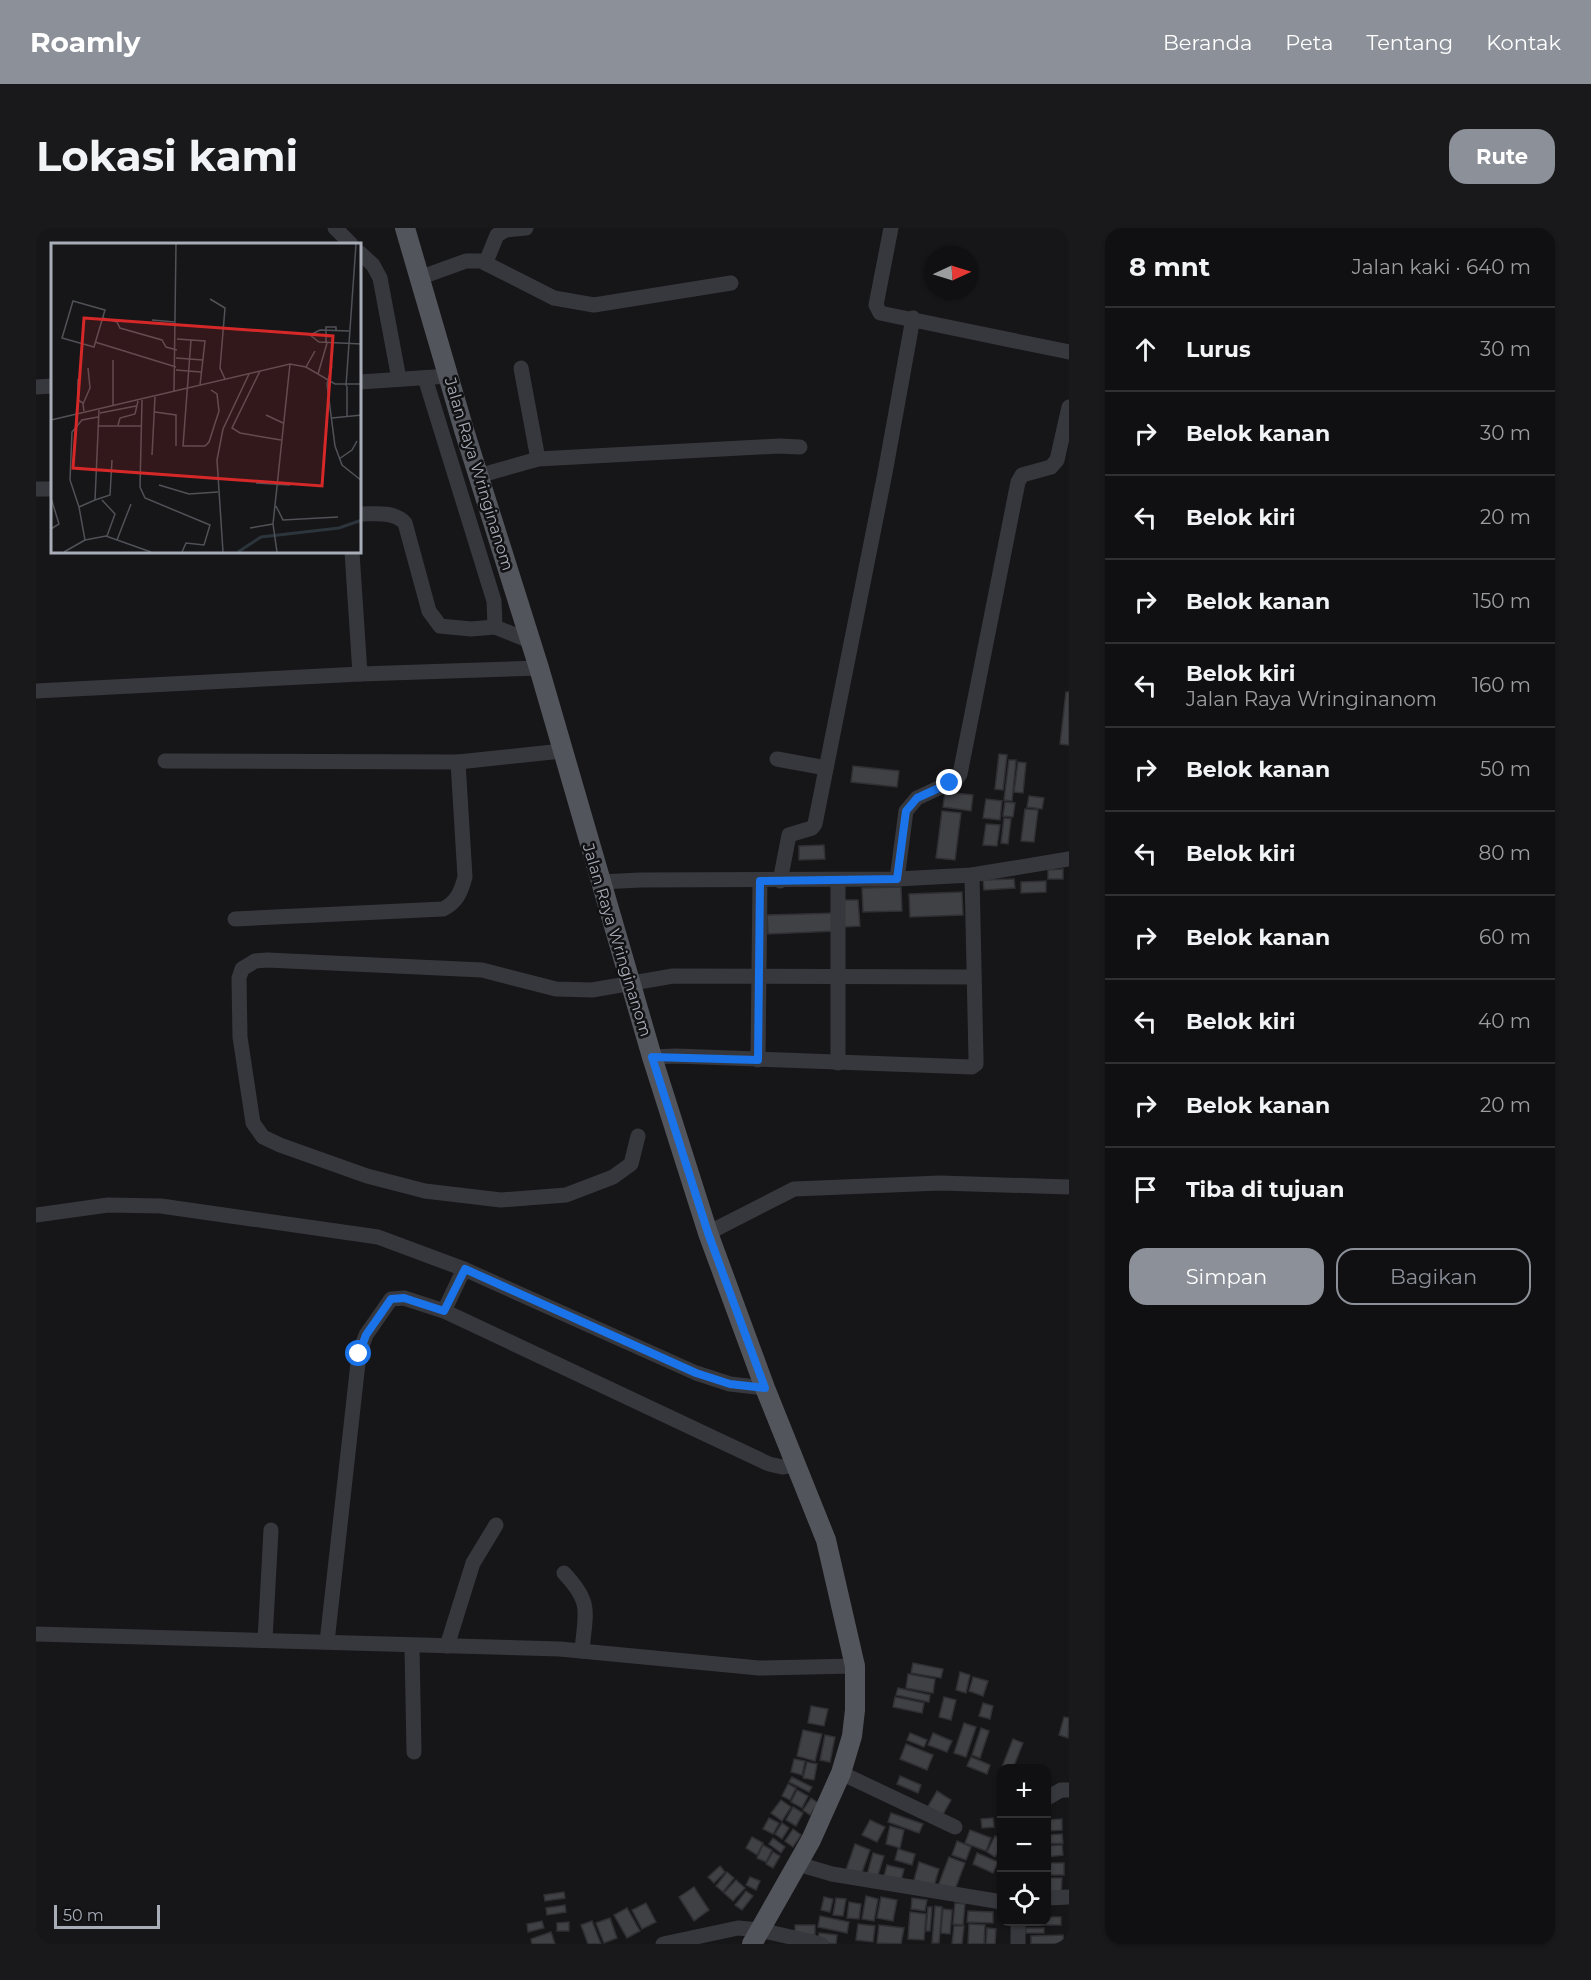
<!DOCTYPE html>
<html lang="id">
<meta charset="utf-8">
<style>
body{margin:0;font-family:Montserrat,sans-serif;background:#19191b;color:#f1f3f6}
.controls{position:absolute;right:18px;bottom:18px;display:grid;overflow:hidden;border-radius:12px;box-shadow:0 2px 4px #0004}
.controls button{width:54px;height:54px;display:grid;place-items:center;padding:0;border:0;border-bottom:2px solid #303032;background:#101012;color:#f1f3f6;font:30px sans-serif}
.compass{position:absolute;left:889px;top:18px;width:54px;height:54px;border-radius:50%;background:#101012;box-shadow:0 2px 4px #0004;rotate:86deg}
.scale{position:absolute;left:18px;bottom:15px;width:106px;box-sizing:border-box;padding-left:6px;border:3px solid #a8adb8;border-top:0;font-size:16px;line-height:21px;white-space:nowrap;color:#a8adb8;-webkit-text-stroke:4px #111113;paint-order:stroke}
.stop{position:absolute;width:18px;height:18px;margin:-14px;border:4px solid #1a73e8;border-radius:50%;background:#fff}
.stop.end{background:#1a73e8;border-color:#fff;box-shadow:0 2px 6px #0008}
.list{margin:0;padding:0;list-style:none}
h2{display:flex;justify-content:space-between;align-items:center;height:78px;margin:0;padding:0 24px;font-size:26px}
h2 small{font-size:20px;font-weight:400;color:#9c9d9f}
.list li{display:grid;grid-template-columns:39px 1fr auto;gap:18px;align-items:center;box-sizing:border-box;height:84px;padding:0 24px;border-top:2px solid #303032}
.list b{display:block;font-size:22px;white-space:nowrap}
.list p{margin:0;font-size:20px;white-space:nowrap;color:#9c9d9f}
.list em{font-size:20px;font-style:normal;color:#9c9d9f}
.actions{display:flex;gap:12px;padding:18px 24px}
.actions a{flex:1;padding:14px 0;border:2px solid #8c9099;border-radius:18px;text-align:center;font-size:21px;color:#8c9099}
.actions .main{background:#8c9099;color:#fff}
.icon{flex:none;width:33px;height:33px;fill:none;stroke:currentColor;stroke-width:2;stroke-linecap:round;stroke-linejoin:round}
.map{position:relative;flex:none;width:1033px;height:1716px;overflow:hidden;border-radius:18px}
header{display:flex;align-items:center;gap:36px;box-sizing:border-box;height:84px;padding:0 30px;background:#8c9099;color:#fff}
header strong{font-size:28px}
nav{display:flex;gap:33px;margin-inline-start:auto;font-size:21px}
.intro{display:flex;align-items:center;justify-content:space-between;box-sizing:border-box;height:144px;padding:0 36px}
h1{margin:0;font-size:42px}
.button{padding:15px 27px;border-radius:18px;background:#8c9099;color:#fff;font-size:21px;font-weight:700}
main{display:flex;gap:36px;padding:0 36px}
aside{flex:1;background:#101012;border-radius:18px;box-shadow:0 2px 4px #0004}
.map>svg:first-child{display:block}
.building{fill:#404145;stroke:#303034;stroke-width:1.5}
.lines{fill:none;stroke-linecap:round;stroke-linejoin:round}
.minor{stroke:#37383d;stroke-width:15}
.major{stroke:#53555c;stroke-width:20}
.route{stroke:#1a73e8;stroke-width:8}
.labels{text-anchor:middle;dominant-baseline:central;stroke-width:5;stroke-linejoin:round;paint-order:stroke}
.street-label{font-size:16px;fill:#a8adb8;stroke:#111113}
.inset-river{fill:none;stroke:#2c353c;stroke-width:3}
.inset-road{fill:none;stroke:#505258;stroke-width:1.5}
.view{fill:#d62828;fill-opacity:0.15;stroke:#d62828;stroke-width:3}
.inset-edge{fill:none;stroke:#a8adb8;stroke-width:3}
</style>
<header>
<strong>Roamly</strong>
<nav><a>Beranda</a><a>Peta</a><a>Tentang</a><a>Kontak</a></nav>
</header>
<div class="intro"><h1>Lokasi kami</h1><a class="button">Rute</a></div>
<main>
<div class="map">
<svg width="1033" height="1716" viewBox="0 0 1033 1716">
<rect width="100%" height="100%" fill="#161618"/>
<g class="building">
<path d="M1030 464H1033V517L1024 516Z"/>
<path d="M963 526 971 527 967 562 959 561Z"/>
<path d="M973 532H980L976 573 968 572Z"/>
<path d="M982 534 990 535 987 565 978 564Z"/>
<path d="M817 538 863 543 861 559 815 554Z"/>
<path d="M909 564 937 567 935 583 907 579Z"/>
<path d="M993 568 1008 570 1006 581 991 579Z"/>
<path d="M950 571 966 573 964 592 947 590Z"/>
<path d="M969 574 979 575 977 589 967 588Z"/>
<path d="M989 581 1002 582 998 614 985 613Z"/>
<path d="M906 583 925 585 919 632 900 630Z"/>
<path d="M968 590 975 591 972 616 965 615Z"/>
<path d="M950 596 964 597 961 618 947 617Z"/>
<path d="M788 617 789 631 763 632V618Z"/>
<path d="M1027 641V651H1012V642Z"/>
<path d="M978 651 979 660 948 662 947 652Z"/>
<path d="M1010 653V664L985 665V654Z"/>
<path d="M865 659 866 683 827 684 826 660Z"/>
<path d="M926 664 927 687 874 689 873 666Z"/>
<path d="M808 672H822L824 698 808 699Z"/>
<path d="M801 685V703L732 706 731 687Z"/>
<path d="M877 1435 907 1441 905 1450 875 1445Z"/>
<path d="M924 1444 934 1447 930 1465 920 1462Z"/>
<path d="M872 1446 899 1451 897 1465 870 1460Z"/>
<path d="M937 1449 952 1453 947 1468 933 1463Z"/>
<path d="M862 1460 894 1467 893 1474 860 1467Z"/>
<path d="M859 1469 888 1475 886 1485 857 1479Z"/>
<path d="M908 1469 920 1472 915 1492 903 1489Z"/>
<path d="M947 1475 957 1478 954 1491 943 1488Z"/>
<path d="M775 1478 792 1481 788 1498 772 1495Z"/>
<path d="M1028 1489 1033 1490 1032 1510 1023 1507Z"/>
<path d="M928 1495 940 1499 930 1529 918 1525Z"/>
<path d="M945 1500 953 1503 944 1530 936 1527Z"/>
<path d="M767 1502 786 1506 779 1533 761 1528Z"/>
<path d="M874 1505 891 1512 888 1519 871 1512Z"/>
<path d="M897 1505 916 1513 911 1524 892 1517Z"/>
<path d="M789 1507 799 1509 794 1534 784 1532Z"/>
<path d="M977 1511 987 1515 977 1540H969L966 1539Z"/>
<path d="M870 1516 897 1527 891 1542 864 1531Z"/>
<path d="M935 1529 954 1537 951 1546 931 1538Z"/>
<path d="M758 1531 769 1533 766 1547 755 1544Z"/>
<path d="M771 1534 781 1536 778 1552 767 1550Z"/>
<path d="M864 1548 885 1557 882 1565 861 1556Z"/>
<path d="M756 1549 776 1559 773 1564 753 1554Z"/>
<path d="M752 1556 760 1560 754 1572 746 1568Z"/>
<path d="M761 1562 772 1568 766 1580 755 1574Z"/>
<path d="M901 1563 915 1572 906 1588 891 1580Z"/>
<path d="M775 1570 782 1575 774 1587 767 1582Z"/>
<path d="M745 1572 755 1579 746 1593 735 1585Z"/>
<path d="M757 1579 767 1585 760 1598 750 1592Z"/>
<path d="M855 1585 887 1596 883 1605 852 1594Z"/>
<path d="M733 1590 743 1595 737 1606 727 1601Z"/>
<path d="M957 1590 958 1599 946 1600 945 1591Z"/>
<path d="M1026 1591V1602L1011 1603V1592Z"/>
<path d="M834 1592 849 1599 841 1614 826 1607Z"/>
<path d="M746 1595 753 1600 746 1611 739 1606Z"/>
<path d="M854 1598 868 1602 864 1620 850 1616Z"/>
<path d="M757 1601 765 1607 757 1619 749 1613Z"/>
<path d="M934 1602 955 1610 950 1623 929 1615Z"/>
<path d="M1026 1606 1027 1615 1011 1616V1607Z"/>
<path d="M959 1608 966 1612V1617L959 1629 951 1624Z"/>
<path d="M716 1609 727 1615 721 1627 710 1620Z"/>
<path d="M737 1610 749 1619 745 1625 733 1616Z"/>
<path d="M921 1613 935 1619 930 1632 916 1627Z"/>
<path d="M819 1616 834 1622 825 1647 810 1642Z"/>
<path d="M727 1617 736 1622 730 1634 721 1630Z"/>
<path d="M1026 1617 1027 1627 1011 1629V1618Z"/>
<path d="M862 1621 879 1626 876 1637 859 1632Z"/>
<path d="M737 1624 744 1628 737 1640 730 1636Z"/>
<path d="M837 1625 848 1628 841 1650 831 1647Z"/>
<path d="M941 1625 962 1634 957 1645 937 1636Z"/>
<path d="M913 1629 929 1635 918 1664 902 1658Z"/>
<path d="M883 1634 903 1641 898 1658 878 1652Z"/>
<rect x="1011" y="1635" width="17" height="12"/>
<path d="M851 1637 868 1641 865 1653 848 1648Z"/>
<path d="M684 1638 689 1644 678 1655 672 1649Z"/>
<path d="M691 1644 698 1650 687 1664 680 1658Z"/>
<path d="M714 1649 724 1653 720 1662 710 1657Z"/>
<path d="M1014 1650H1026L1025 1668H1013Z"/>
<path d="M700 1652 709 1660 697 1673 688 1665Z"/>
<path d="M658 1659 673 1682 658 1693 643 1669Z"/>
<path d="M710 1663 717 1668 706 1682 699 1677Z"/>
<path d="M528 1664 529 1670 509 1673 508 1667Z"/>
<path d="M830 1668 842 1671 838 1693 826 1691Z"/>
<path d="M788 1669 797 1671 794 1684 785 1682Z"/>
<path d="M845 1669 861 1672 857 1693 841 1690Z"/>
<path d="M800 1670 810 1671 807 1688 797 1687Z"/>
<path d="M876 1670 891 1672 889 1683 875 1681Z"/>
<path d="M813 1674 825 1676 823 1691 811 1690Z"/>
<path d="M610 1675 620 1694 606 1701 596 1682Z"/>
<path d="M919 1675 929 1676 927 1697 917 1696Z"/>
<path d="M529 1677 530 1684 511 1687 510 1680Z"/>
<path d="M899 1678 906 1679 903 1715H896Z"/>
<path d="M892 1679H896L894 1703H890Z"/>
<path d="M591 1680 604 1703 591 1710 578 1687Z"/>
<path d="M907 1681 916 1682 914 1706 905 1705Z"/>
<path d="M932 1683 957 1684V1695L931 1694Z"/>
<path d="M874 1684 890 1686 888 1712 872 1711Z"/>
<path d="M784 1688 813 1694 811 1705 782 1699Z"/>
<path d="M1011 1689H1025V1697H998V1694H1011Z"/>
<path d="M574 1690 581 1710 568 1715 560 1695Z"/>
<path d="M506 1693 508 1700 492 1704 491 1696Z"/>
<path d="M556 1693 565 1716H552L545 1697Z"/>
<path d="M533 1694V1703H521V1695Z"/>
<path d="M822 1696 839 1698 837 1714 820 1712Z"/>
<path d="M933 1696 949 1697 948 1716H932Z"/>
<rect x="759" y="1697" width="20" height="10"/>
<path d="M843 1697 868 1700 865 1716 841 1715Z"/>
<path d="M918 1698H928L926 1716H916Z"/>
<path d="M951 1700 960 1701 959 1716H950Z"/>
<rect x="990" y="1700" width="18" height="5"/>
<path d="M515 1704 519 1716H496L495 1711Z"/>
<path d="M783 1705 801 1707 800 1716 782 1714Z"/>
<path d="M1027 1707 1028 1716H995V1708Z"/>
</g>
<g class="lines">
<g class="minor">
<path d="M299 0 315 16"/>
<path d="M855 0 840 77 844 85 1033 124"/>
<path d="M324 25 337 37 344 50 363 151"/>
<path d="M450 34 461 7 470 2 490 0"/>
<path d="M383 50 430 33H445L518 70 558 77 695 55"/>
<path d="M485 140 502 231"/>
<path d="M389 150 458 373 459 399"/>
<path d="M324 154 413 148"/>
<path d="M0 159 16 158"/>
<path d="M442 248 502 231 743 218 764 219"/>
<path d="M0 261H16"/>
<path d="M324 286C340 286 358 283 369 295L393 383 404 398 435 401 459 399 494 413"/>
<path d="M316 324 324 446"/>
<path d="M0 463 324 446 503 440"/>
<path d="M741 531 790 540"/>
<path d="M129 533 422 534 526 523"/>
<path d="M861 651 870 583 881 570 920 552 924 546 982 254 986 247 1015 239 1021 232 1033 179"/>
<path d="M744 653 753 607 776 600 779 596 849 245 877 90"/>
<path d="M564 654 605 652 861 651 936 647 1033 631"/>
<path d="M199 691 407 681C421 674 425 664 429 649L422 534"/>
<path d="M616 829 640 828 936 839 940 836V831L936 647"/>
<path d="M722 832 724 653"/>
<path d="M802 835V653"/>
<path d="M602 908 595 936 577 949 530 967 465 972 389 963 331 948 244 917 227 909 217 895 204 809 203 750 206 741 219 733 231 732 446 742 520 761 556 762 637 748 936 749"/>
<path d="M0 987 72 977 125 978 342 1009 428 1041 660 1145 694 1156 729 1160"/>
<path d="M672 1005 758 961 904 955 1033 959"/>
<path d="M408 1083 428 1041"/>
<path d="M528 1345C557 1376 549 1384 546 1423"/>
<path d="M0 1406 524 1421 723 1440 819 1438"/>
<path d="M229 1412 235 1302"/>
<path d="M291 1414 323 1126 330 1107 355 1071 368 1070 408 1083 733 1236 746 1239 759 1237"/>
<path d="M411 1418 437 1335 460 1297"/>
<path d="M376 1419 378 1524"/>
<path d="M805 1545 919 1599"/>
<path d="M1011 1570 1025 1562H1033"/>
<path d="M762 1636 796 1646 966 1674"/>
<path d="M1011 1670 1033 1669"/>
<path d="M982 1694V1716"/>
<path d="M627 1716 702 1700 724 1702 785 1716"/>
</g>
<path class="major" d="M369 0 428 202 503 440 616 829 672 1005 729 1160 790 1312 819 1438V1482L816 1508 805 1545 775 1612 716 1716"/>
</g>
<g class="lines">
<path class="route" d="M323 1126 330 1107 355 1071 368 1070 408 1083 429 1041 660 1145 694 1156 729 1160 672 1005 616 829 722 832 724 653 861 651 870 583 881 570 914 555"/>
</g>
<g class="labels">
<g class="street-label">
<text transform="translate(443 246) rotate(73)">Jalan Raya Wringinanom</text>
<text transform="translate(581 712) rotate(73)">Jalan Raya Wringinanom</text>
</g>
</g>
<g transform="translate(15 15)">
<rect width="310" height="310" fill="#161618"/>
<path class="inset-river" d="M187 309 210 294 288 285 311 277"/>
<path class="inset-road" d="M159 56 174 65 169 125 174 136M22 58 54 67 43 104 11 95ZM52 75 66 79 69 85 111 97 115 104 126 107M101 77 124 79M298 88 269 87 259 92 268 99 311 101M126 96 154 98 149 142M140 97 132 203H154L158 199 168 168 166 151 160 147M44 99 125 124M275 100V84H285V88M125 115 152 117M62 117V162M281 123 276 141 284 203 291 222 311 238M255 124 264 108M125 127 150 129M209 128 181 185 189 190 230 197M267 131 276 100M27 136V157L32 160M295 143 305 1M123 149 125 1M91 157 89 244 94 255 159 282 153 302 135 300 131 309M33 168 32 161 39 145 37 125M104 169 125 172V203M49 170 85 163M215 172 232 180M296 174V143M281 175 311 172M0 177 239 121 255 124 284 141H311M67 182 69 175 84 171 87 158M48 183H90M101 212 104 154M288 216 301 207 306 198M205 240 239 242M108 242 138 251 167 249M0 255 8 281 0 286M44 257 59 252 61 217M51 257 64 271 56 293M225 263 232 277 287 274M28 264 19 237 21 189 31 177 47 174M199 285 222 281M34 297 55 293 100 309M66 297 80 261M13 309 34 297 28 264 44 257 48 167M172 309 166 217 172 186 198 131M226 309 222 281 239 121"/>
<path class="view" d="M33 75 282 93 271 243 22 225Z"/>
<rect width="310" height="310" class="inset-edge"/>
</g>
</svg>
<div class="controls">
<button>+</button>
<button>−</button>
<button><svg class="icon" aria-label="locate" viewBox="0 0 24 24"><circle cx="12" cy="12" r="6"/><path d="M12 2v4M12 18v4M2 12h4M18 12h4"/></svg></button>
</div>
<svg class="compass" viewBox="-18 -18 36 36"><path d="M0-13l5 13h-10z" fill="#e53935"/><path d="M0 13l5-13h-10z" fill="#9c9d9f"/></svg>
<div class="scale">50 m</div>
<div class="stop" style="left:323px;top:1126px"></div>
<div class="stop end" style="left:914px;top:555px"></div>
</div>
<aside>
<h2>8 mnt<small>Jalan kaki · 640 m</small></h2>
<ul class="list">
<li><svg class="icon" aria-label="ahead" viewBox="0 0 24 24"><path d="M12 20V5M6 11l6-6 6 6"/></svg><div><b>Lurus</b></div><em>30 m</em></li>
<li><svg class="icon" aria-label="right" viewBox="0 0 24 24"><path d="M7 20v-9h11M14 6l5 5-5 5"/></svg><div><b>Belok kanan</b></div><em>30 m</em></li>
<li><svg class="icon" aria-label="left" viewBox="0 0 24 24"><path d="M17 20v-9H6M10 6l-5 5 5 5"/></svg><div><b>Belok kiri</b></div><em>20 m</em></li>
<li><svg class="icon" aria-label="right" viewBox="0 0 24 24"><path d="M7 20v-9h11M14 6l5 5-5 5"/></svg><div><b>Belok kanan</b></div><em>150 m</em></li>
<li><svg class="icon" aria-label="left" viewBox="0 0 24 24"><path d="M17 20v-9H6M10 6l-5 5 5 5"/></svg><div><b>Belok kiri</b><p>Jalan Raya Wringinanom</p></div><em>160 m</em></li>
<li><svg class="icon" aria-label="right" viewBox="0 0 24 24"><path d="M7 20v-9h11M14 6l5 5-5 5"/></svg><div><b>Belok kanan</b></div><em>50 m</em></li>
<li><svg class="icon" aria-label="left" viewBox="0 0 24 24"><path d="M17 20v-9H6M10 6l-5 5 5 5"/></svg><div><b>Belok kiri</b></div><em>80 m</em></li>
<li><svg class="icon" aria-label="right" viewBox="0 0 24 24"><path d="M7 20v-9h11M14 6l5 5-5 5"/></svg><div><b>Belok kanan</b></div><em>60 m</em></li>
<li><svg class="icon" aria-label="left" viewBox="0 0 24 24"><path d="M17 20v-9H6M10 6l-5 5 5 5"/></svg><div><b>Belok kiri</b></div><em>40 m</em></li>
<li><svg class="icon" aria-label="right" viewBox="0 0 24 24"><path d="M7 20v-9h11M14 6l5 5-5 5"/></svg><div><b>Belok kanan</b></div><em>20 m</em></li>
<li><svg class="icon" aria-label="arrive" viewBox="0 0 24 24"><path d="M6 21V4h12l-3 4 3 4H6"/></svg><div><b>Tiba di tujuan</b></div></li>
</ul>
<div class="actions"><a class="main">Simpan</a><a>Bagikan</a></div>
</aside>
</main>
